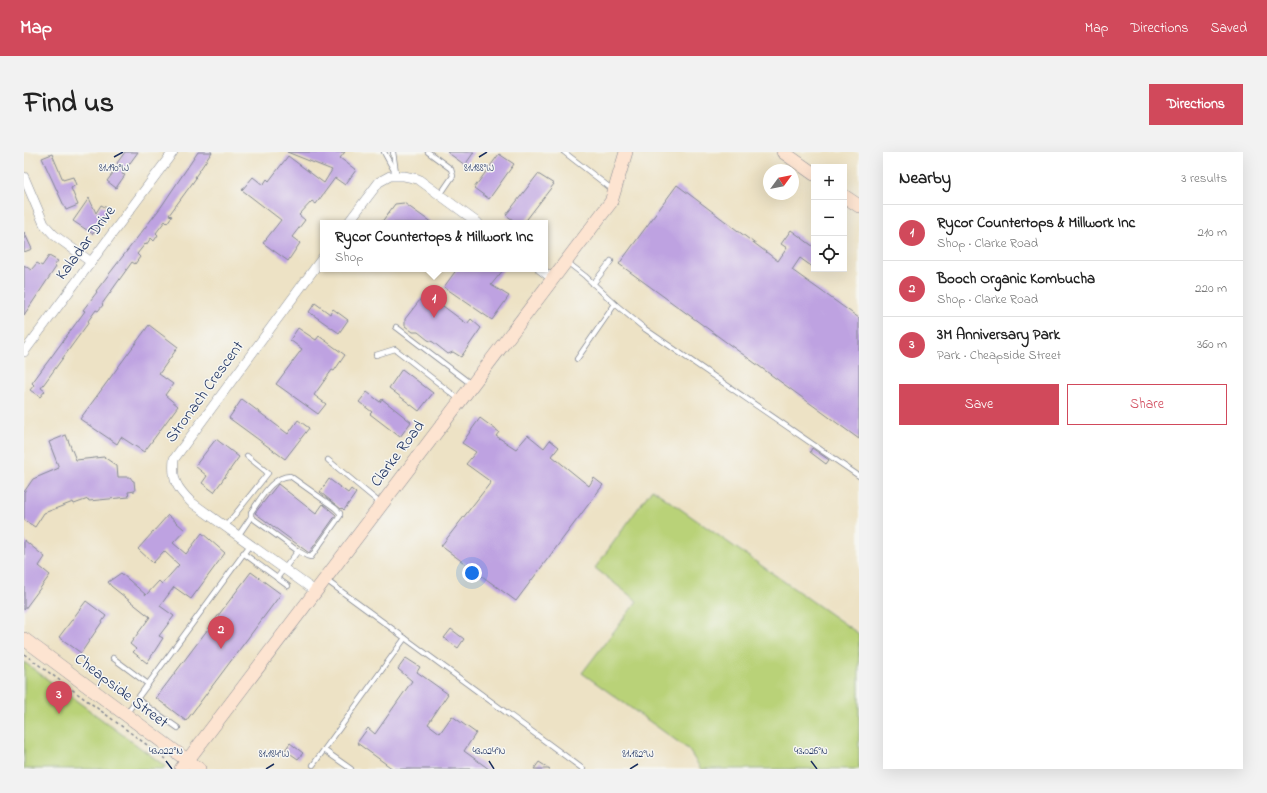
<!DOCTYPE html>
<meta charset="utf-8">
<style>
body{margin:0;font-family:"Indie Flower",sans-serif;background:#f2f2f2;color:#222}
.controls{position:absolute;right:12px;top:12px;display:grid;overflow:hidden;border-radius:0px;box-shadow:0 4px 16px #0002}
.controls button{width:36px;height:36px;display:grid;place-items:center;padding:0;border:0;border-bottom:1px solid #e0e0e0;background:#fff;color:#222;font:20px sans-serif}
.compass{position:absolute;left:739px;top:12px;width:36px;height:36px;border-radius:50%;background:#fff;box-shadow:0 4px 16px #0002;rotate:57deg}
.you{position:absolute;left:448px;top:421px;width:14px;height:14px;margin:-10px;border:3px solid #fff;border-radius:50%;background:#1a73e8;box-shadow:0 0 0 6px #1a73e833}
.badge{display:grid;place-items:center;width:26px;height:26px;border-radius:50%;background:#d1495b;color:#fff;font-size:13px;font-weight:700}
.pin{position:absolute;translate:-50% -33px;filter:drop-shadow(0 1px 2px #0008)}
.pin::after{content:'';position:absolute;top:21px;width:14px;height:12px;background:inherit;clip-path:polygon(0 0,100% 0,50% 100%)}
.popup{position:absolute;left:296px;top:68px;width:228px;height:52px;box-sizing:border-box;display:grid;place-content:center;border-radius:0px;background:#fff;filter:drop-shadow(0 1px 3px #0005);font-size:13px;white-space:nowrap;color:#767676}
.popup b{font-size:15px;color:#222}
.popup::after{content:'';position:absolute;left:50%;top:100%;margin-left:-8px;border:8px solid transparent;border-top-color:#fff}
.list{margin:0;padding:0;list-style:none}
h2{display:flex;justify-content:space-between;align-items:center;height:52px;margin:0;padding:0 16px;font-size:17px}
h2 small{font-size:13px;font-weight:400;color:#767676}
.list li{display:grid;grid-template-columns:26px 1fr auto;gap:12px;align-items:center;box-sizing:border-box;height:56px;padding:0 16px;border-top:1px solid #e0e0e0}
.list b{display:block;font-size:15px;white-space:nowrap}
.list p{margin:0;font-size:13px;white-space:nowrap;color:#767676}
.list em{font-size:13px;font-style:normal;color:#767676}
.actions{display:flex;gap:8px;padding:12px 16px}
.actions a{flex:1;padding:9px 0;border:1px solid #d1495b;border-radius:0px;text-align:center;font-size:14px;color:#d1495b}
.actions .main{background:#d1495b;color:#fff}
.icon{flex:none;width:22px;height:22px;fill:none;stroke:currentColor;stroke-width:2;stroke-linecap:round;stroke-linejoin:round}
.map{position:relative;flex:none;width:835px;height:617px;overflow:hidden;border-radius:0px}
header{display:flex;align-items:center;gap:24px;box-sizing:border-box;height:56px;padding:0 20px;background:#d1495b;color:#fff}
header strong{font-size:19px}
nav{display:flex;gap:22px;margin-inline-start:auto;font-size:14px}
.intro{display:flex;align-items:center;justify-content:space-between;box-sizing:border-box;height:96px;padding:0 24px}
h1{margin:0;font-size:28px}
.button{padding:10px 18px;border-radius:0px;background:#d1495b;color:#fff;font-size:14px;font-weight:700}
main{display:flex;gap:24px;padding:0 24px}
aside{flex:1;background:#fff;border-radius:0px;box-shadow:0 4px 16px #0002}
.map>svg:first-child{display:block}
.green{fill:#b9d278;stroke:#6a806b}
.building{fill:#bea2e1}
.lines{fill:none;stroke-linecap:round;stroke-linejoin:round}
.lane-casing{stroke:#848892;stroke-width:6}
.street-casing{stroke:#848892;stroke-width:10}
.secondary-casing{stroke:#848892;stroke-width:14}
.path{stroke:#848892;stroke-width:1.5;stroke-dasharray:3 3;stroke-linecap:butt}
.lane{stroke:#fff;stroke-width:4.5}
.street{stroke:#fff;stroke-width:9}
.secondary{stroke:#fde4d1;stroke-width:13}
.ticks{fill:none;stroke:#1b2f5e;stroke-width:1.5}
.labels{text-anchor:middle;dominant-baseline:central;stroke-width:3;stroke-linejoin:round;paint-order:stroke}
.street-label{font-size:16px;fill:#1b2f5e;stroke:#f6f6f2}
.ticks-label{font-size:10px;text-anchor:middle;fill:#1b2f5e;stroke:#f6f6f2;stroke-width:3;stroke-linejoin:round;paint-order:stroke}
</style>
<header>
<strong>Map</strong>
<nav><a>Map</a><a>Directions</a><a>Saved</a></nav>
</header>
<div class="intro"><h1>Find us</h1><a class="button">Directions</a></div>
<main>
<div class="map">
<svg width="835" height="617" viewBox="0 0 835 617">
<rect width="100%" height="100%" fill="#f6f6f2"/>
<filter id="ink" filterUnits="userSpaceOnUse"><feTurbulence type="fractalNoise" baseFrequency=".025" numOctaves="2"/><feDisplacementMap in="SourceGraphic" scale="8" xChannelSelector="R" yChannelSelector="G"/><feConvolveMatrix kernelMatrix="1 2 1 2 8 2 1 2 1" color-interpolation-filters="sRGB"/></filter>
<filter id="wash" filterUnits="userSpaceOnUse"><feTurbulence type="fractalNoise" baseFrequency=".012" numOctaves="4" result="noise"/><feDisplacementMap in="SourceGraphic" scale="16" xChannelSelector="R" yChannelSelector="G"/><feGaussianBlur stdDeviation="0.9" result="paint"/><feColorMatrix in="noise" values="0 0 0 0 0 0 0 0 0 0 0 0 0 0 0 0 0 1.4 0 .05"/><feComposite in="paint" operator="in"/></filter>
<g filter="url(#wash)">
<rect width="100%" height="100%" fill="#ede2c5"/>
<g class="green">
<path d="M628 337 835 482V617H677L664 597 558 521 613 449 571 416Z"/>
<path d="M0 510 141 614 139 617H0Z"/>
</g>
<g id="blocks">
<g class="building">
<path d="M101 0H114L98 22 101 23 92 36 83 29 95 13 93 11Z"/>
<path d="M174 0H188L171 25 172 26 167 33 145 63 148 64 143 71 141 69 132 81 134 83 130 89 127 86 122 93 121 92 113 102 116 105 111 112 108 110 78 152 79 153 74 159 72 158 64 169 65 170 17 236 21 239 16 245 6 238 10 233 8 231 61 159 59 158 73 140 72 139 137 55Z"/>
<path d="M263 0H321L316 6 332 18 321 33 311 26 292 52 288 49 275 63 281 68 268 85 276 91 264 109 239 91 257 68 218 38 229 25 239 33 243 27 245 29 264 4 300 31 308 18Z"/>
<path d="M423 0H450L441 13Z"/>
<path d="M28 2 39 28 49 25 52 33 47 36 54 53 42 58 18 6Z"/>
<path d="M475 2 490 12 465 47 450 36Z"/>
<path d="M514 22 530 32 500 71H493L482 63Z"/>
<path d="M653 33 754 109 763 96 757 92 767 78 790 95V116L776 106 768 118 835 166V287L595 112Z"/>
<path d="M65 46 72 61 77 53 85 57 80 66 69 82 49 69Z"/>
<path d="M380 51 408 71H357L371 52Z"/>
<path d="M0 80 8 97 0 100Z"/>
<path d="M25 104 34 109 30 114 32 115 0 163V113L7 118 13 111 18 114Z"/>
<path d="M433 117H480L467 133 485 144 468 168 420 135Z"/>
<path d="M399 144 407 145 443 172 447 167 457 176 437 205 429 200 424 202 409 190 404 188 394 180H389L381 174V167Z"/>
<path d="M291 151 306 162 309 157 324 168 315 181 285 160Z"/>
<path d="M125 173 154 195 135 222 149 232 141 243 154 254 120 300 97 285 93 292 56 267Z"/>
<path d="M274 176 292 188 295 184 321 203 310 219 308 218 290 243 302 252 294 262 252 232 278 197 266 188Z"/>
<path d="M378 217 409 241 395 259 365 236Z"/>
<path d="M343 240 356 250 358 247 387 270 376 285 346 262 348 260 335 250Z"/>
<path d="M218 247 264 282 274 268 285 276 261 307 205 266Z"/>
<path d="M456 266 475 280 472 284 492 297 504 283 520 296 526 288 535 295 528 304 565 334 570 326 579 333 492 449 417 394 467 330 442 312 452 300 438 291Z"/>
<path d="M42 283 52 308 80 305 93 314 94 325H106L109 329H110L111 339 104 340 105 345 65 349 64 347 50 352 49 350 20 361 11 375 0 368V340L9 327 35 316 25 290Z"/>
<path d="M192 287 215 305 190 340 178 331 183 324 171 314Z"/>
<path d="M788 296 805 308 802 312 786 300Z"/>
<path d="M305 327 324 341 327 337 332 341 320 358 318 356 317 357 296 340Z"/>
<path d="M254 332 292 362 299 352 312 363 285 401 231 361Z"/>
<path d="M144 363 161 378 149 391 162 402 178 381 201 401 167 447 150 435 136 454 150 464 135 484 139 486 123 511 109 500 112 497 106 492 126 465 87 434 84 430 97 421 122 443 135 429 138 432 155 413 140 399 129 411 114 397Z"/>
<path d="M0 388 21 405 15 414 26 423 0 458Z"/>
<path d="M227 420 257 442 162 569 132 546Z"/>
<path d="M62 449 82 464 57 501 35 485Z"/>
<path d="M427 477 440 487 434 496 420 486Z"/>
<path d="M382 506 396 515 393 520 424 542 404 572 416 581 428 564 452 581 440 599 465 617H369L333 591 344 576 351 582 388 529 374 517Z"/>
<path d="M266 591 279 601 274 607 261 598Z"/>
<path d="M515 610 526 617H510Z"/>
</g>
</g>
</g>
<g filter="url(#ink)">
<use href="#blocks" fill-opacity="0" stroke="#848892" stroke-width="1"/>
<g class="lines">
<defs>
<g id="lane">
<path d="M360 0 373 24"/>
<path d="M369 0 372 20"/>
<path d="M404 0 427 17 429 24 416 43"/>
<path d="M540 0 589 38"/>
<path d="M543 110 561 124 591 152 621 177 835 324"/>
<path d="M569 132 587 109"/>
<path d="M372 175 447 232"/>
<path d="M352 203 371 197 436 248"/>
<path d="M553 207 591 152"/>
<path d="M304 308 356 351"/>
<path d="M227 365V360C237 347 247 325 266 324L311 356 316 361V364L287 405 283 404 274 399"/>
<path d="M201 375 244 321 223 304"/>
<path d="M214 384 227 365 274 399 253 426"/>
<path d="M219 401 264 434"/>
<path d="M302 428 559 617"/>
<path d="M89 506 124 532"/>
<path d="M113 547 154 576"/>
<path d="M102 562 226 393"/>
<path d="M300 598 327 617"/>
<path d="M289 613 381 486"/>
</g>
<g id="street">
<path d="M0 25 20 72 30 83 67 110"/>
<path d="M324 71 355 30 366 24H380L394 27 454 71"/>
<path d="M516 117 529 127"/>
<path d="M0 200 149 0"/>
<path d="M291 439 167 350C152 335 148 328 150 307L299 105"/>
</g>
<g id="secondary">
<path d="M759 0 790 22"/>
<path d="M820 44 835 54"/>
<path d="M0 487 175 617"/>
<path d="M157 617 587 50 602 0"/>
</g>
</defs>
<use href="#lane" class="lane-casing"/>
<use href="#street" class="street-casing"/>
<use href="#secondary" class="secondary-casing"/>
<path class="path" d="M0 502 142 607"/>
<use href="#lane" class="lane"/>
<use href="#street" class="street"/>
<use href="#secondary" class="secondary"/>
</g>
</g>
<path class="ticks" d="M90 5 99 0M455 5 463 0M142 609 148 617M465 609 470 617M787 609 793 617M242 617 250 612M606 617 614 612"/>
<g class="labels">
<g class="street-label">
<text transform="translate(62 91) rotate(-53)">Kaladar Drive</text>
<text transform="translate(181 240) rotate(-54)">Stronach Crescent</text>
<text transform="translate(374 302) rotate(-53)">Clarke Road</text>
<text transform="translate(97 539) rotate(37)">Cheapside Street</text>
</g>
</g>
<g class="ticks-label">
<text x="90" y="19">81.190°W</text>
<text x="455" y="19">81.188°W</text>
<text x="142" y="602">43.022°N</text>
<text x="465" y="602">43.024°N</text>
<text x="787" y="602">43.026°N</text>
<text x="250" y="605">81.184°W</text>
<text x="614" y="605">81.182°W</text>
</g>
</svg>
<div class="controls">
<button>+</button>
<button>−</button>
<button><svg class="icon" aria-label="locate" viewBox="0 0 24 24"><circle cx="12" cy="12" r="6"/><path d="M12 2v4M12 18v4M2 12h4M18 12h4"/></svg></button>
</div>
<svg class="compass" viewBox="-18 -18 36 36"><path d="M0-13l5 13h-10z" fill="#e53935"/><path d="M0 13l5-13h-10z" fill="#767676"/></svg>
<div class="you"></div>
<div class="pin badge" style="left:410px;top:166px">1</div>
<div class="popup"><b>Rycor Countertops &amp; Millwork Inc</b>Shop</div>
<div class="pin badge" style="left:197px;top:497px">2</div>
<div class="pin badge" style="left:35px;top:562px">3</div>
</div>
<aside>
<h2>Nearby<small>3 results</small></h2>
<ul class="list">
<li><span class="badge">1</span><div><b>Rycor Countertops &amp; Millwork Inc</b><p>Shop · Clarke Road</p></div><em>210 m</em></li>
<li><span class="badge">2</span><div><b>Booch Organic Kombucha</b><p>Shop · Clarke Road</p></div><em>220 m</em></li>
<li><span class="badge">3</span><div><b>3M Anniversary Park</b><p>Park · Cheapside Street</p></div><em>360 m</em></li>
</ul>
<div class="actions"><a class="main">Save</a><a>Share</a></div>
</aside>
</main>
